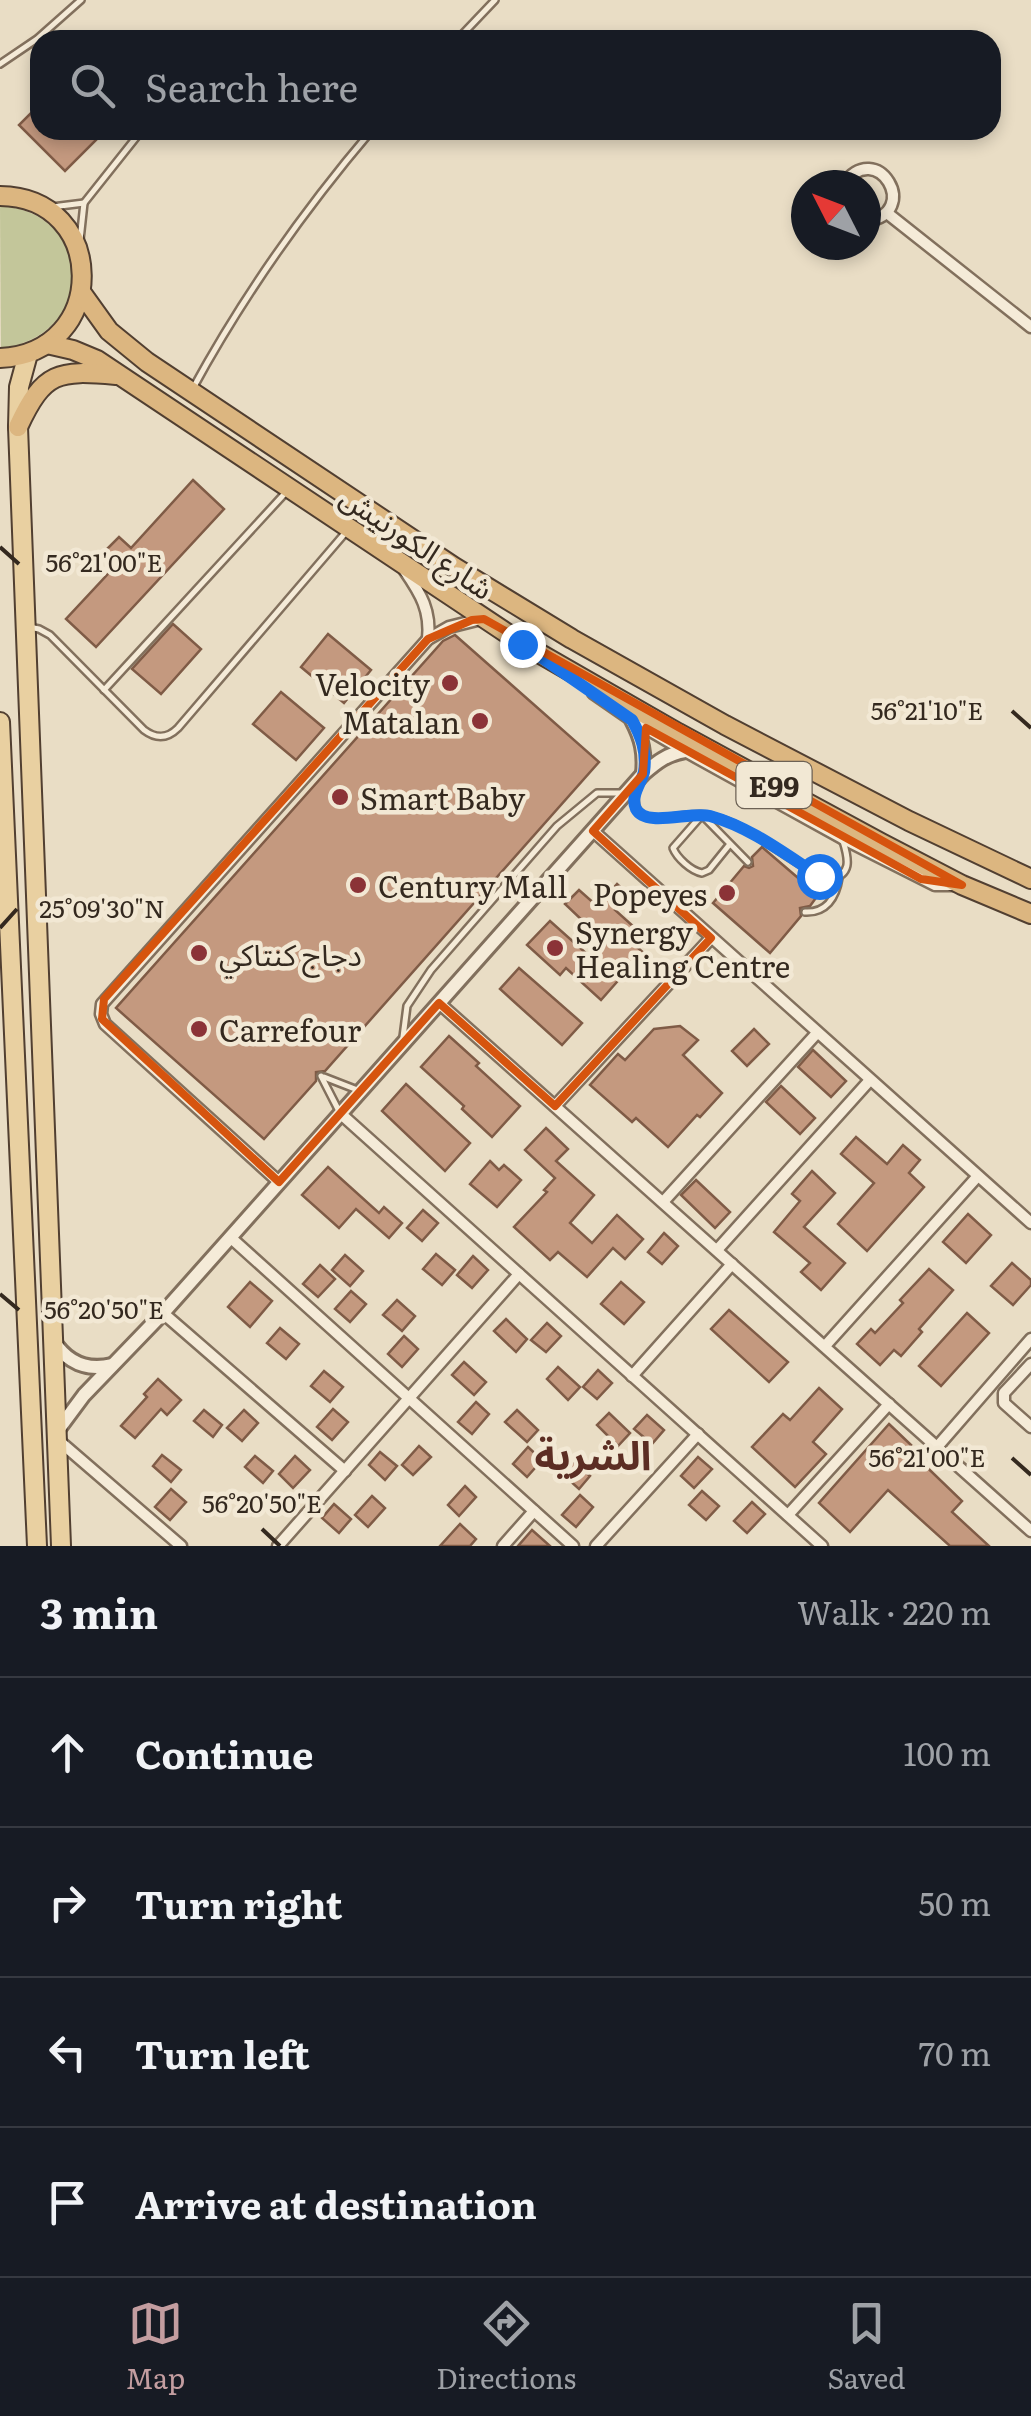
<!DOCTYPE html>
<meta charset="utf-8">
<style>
body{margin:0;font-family:Literata,"Noto Sans Arabic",serif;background:#242831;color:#f1f3f6}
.compass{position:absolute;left:791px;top:170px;width:90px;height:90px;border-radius:50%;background:#171b24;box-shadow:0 5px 15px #0003;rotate:312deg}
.stop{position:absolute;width:30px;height:30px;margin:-22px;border:8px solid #1a73e8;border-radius:50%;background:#fff}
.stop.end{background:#1a73e8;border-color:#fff;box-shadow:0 2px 10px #0008}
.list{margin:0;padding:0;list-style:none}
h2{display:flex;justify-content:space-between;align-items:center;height:130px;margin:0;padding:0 40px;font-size:42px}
h2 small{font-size:32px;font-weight:400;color:#9ea1a6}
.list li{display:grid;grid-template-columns:65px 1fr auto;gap:30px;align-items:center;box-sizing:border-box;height:150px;padding:0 40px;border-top:2px solid #363941}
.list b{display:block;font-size:38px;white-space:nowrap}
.list em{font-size:32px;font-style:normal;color:#9ea1a6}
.icon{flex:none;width:55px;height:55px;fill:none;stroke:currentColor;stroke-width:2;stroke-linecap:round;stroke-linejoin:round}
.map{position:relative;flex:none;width:1031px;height:1546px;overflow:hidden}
.search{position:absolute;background:#171b24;box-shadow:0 5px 15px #0003;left:30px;right:30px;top:30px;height:110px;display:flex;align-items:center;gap:25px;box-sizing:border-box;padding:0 35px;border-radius:30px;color:#9ea1a6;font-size:38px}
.sheet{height:730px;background:#171b24}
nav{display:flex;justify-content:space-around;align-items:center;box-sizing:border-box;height:140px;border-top:2px solid #363941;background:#171b24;font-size:28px;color:#9ea1a6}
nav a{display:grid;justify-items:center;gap:5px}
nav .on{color:#c39da0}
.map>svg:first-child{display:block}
.green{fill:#c3c69a}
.building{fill:#c4997f;stroke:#7f5b46;stroke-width:2.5}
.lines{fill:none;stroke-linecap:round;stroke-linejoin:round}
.service-casing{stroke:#82705d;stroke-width:10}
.minor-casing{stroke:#82705d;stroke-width:15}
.tertiary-casing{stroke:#82705d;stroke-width:18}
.primary-casing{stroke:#513f31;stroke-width:22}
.trunk-casing{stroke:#513f31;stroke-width:22}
.service{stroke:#f5ebd8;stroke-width:5}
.minor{stroke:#f5ebd8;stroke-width:10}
.tertiary{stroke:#f5ebd8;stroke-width:12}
.primary{stroke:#e9d0a1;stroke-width:18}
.trunk{stroke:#dcb680;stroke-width:18}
.route{stroke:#1a73e8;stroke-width:12}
.marked{fill:none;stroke:#d6540e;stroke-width:8;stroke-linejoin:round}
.ticks{fill:none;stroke:#34291f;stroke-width:4}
.poi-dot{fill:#8b3337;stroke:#f2e8d4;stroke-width:4}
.labels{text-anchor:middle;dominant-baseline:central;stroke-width:9;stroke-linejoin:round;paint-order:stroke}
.shield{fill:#f2e8d4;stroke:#6d6255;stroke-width:2.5}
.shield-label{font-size:28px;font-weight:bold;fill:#34291f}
.street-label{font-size:30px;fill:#34291f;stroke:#f2e8d4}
.poi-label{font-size:30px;fill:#34291f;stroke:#f2e8d4;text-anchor:start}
.district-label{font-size:40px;font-weight:bold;fill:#5c2d23;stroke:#f2e8d4}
.ticks-label{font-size:25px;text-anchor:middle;fill:#34291f;stroke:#f2e8d4;stroke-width:9;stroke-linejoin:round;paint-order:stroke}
</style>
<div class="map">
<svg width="1031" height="1546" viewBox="0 0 1031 1546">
<rect width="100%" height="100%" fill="#e9ddc5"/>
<path class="green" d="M0 206C94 211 98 337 1 348Z"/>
<g class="building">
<path d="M40 104V130H106L65 171 19 125Z"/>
<path d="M193 480 224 509 96 647 66 619 119 562 106 550 119 537 131 548Z"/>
<path d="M173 624 201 649 161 694 132 669Z"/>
<path d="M328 634 371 670 344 703 301 667Z"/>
<path d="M455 635 599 762 325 1071 316 1072V1081L264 1139 116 1008 443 641Z"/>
<path d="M281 692 324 728 296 760 253 724Z"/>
<path d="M762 847 818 895 810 906 800 908 801 916 770 953 713 903 744 866 749 868 753 866 752 857Z"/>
<path d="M617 884 629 895 615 910 645 937 637 947 647 956 635 970 631 966 601 1000 566 968 560 975 527 945 550 921 588 955 602 939 565 904 579 890 597 906Z"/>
<path d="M519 968 582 1023 562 1045 500 989Z"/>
<path d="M680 1026 698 1040 683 1055 722 1093 700 1117 697 1115 668 1147 636 1118 632 1122 590 1085 618 1054 625 1060 654 1029Z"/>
<path d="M754 1029 769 1044 747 1066 732 1051Z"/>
<path d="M449 1036 479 1063 476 1066 520 1106 492 1137 462 1109 464 1106 421 1067Z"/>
<path d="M813 1050 846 1081 831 1097 798 1067Z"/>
<path d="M406 1084 470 1143 445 1171 382 1111Z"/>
<path d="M781 1086 815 1118 800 1134 766 1102Z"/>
<path d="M546 1128 568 1149 556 1161 594 1195 570 1223 592 1243 617 1215 643 1239 625 1259 613 1248 587 1277 558 1252 550 1260 514 1227 547 1192 544 1190 555 1178 525 1150Z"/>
<path d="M856 1137 887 1164 903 1145 920 1160 909 1173 924 1187 867 1251 838 1224 874 1183 841 1154Z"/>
<path d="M490 1161 499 1170 504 1165 521 1180 497 1207 470 1184Z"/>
<path d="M328 1167 379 1213 384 1207 402 1223 389 1238 356 1209 339 1228 302 1195Z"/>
<path d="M812 1171 835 1193 804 1227 845 1263 821 1290 801 1272 810 1263 774 1232 800 1201 792 1194Z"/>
<path d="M696 1180 730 1212 715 1228 681 1195Z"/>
<path d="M423 1210 438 1223 422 1241 407 1228Z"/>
<path d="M968 1214 991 1235 966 1263 943 1242Z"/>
<path d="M664 1233 678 1246 662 1264 648 1252Z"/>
<path d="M436 1254 455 1270 442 1285 423 1269Z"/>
<path d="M345 1255 363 1271 350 1286 332 1270Z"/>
<path d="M473 1256 488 1270 472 1288 457 1275Z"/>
<path d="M1012 1263 1031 1280V1285L1013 1305 991 1286Z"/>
<path d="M320 1265 335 1279 318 1297 303 1284Z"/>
<path d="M929 1269 953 1290 919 1329 922 1332 901 1356 894 1350 880 1365 857 1344 871 1329 875 1333 903 1303 900 1300Z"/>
<path d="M250 1282 272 1301 250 1327 228 1307Z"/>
<path d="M621 1282 644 1302 624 1324 601 1304Z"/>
<path d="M351 1291 366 1304 350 1322 335 1309Z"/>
<path d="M397 1300 415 1316 402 1331 383 1315Z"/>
<path d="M729 1310 788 1362 769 1382 711 1329Z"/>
<path d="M967 1313 989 1333 941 1386 919 1366Z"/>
<path d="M506 1319 527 1339 516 1352 494 1331Z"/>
<path d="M547 1323 561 1336 546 1352 531 1340Z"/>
<path d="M280 1328 299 1344 286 1359 267 1343Z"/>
<path d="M404 1336 418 1349 402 1367 388 1354Z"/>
<path d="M464 1362 486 1382 474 1395 452 1375Z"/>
<path d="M558 1367 580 1387 568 1400 547 1379Z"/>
<path d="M598 1370 612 1383 597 1399 583 1387Z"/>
<path d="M324 1371 343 1387 330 1402 311 1386Z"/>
<path d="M158 1379 181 1400 167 1415 161 1409 135 1438 121 1426 147 1397 144 1394Z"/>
<path d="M819 1388 842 1409 813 1442 826 1454 795 1487 752 1447 783 1414 790 1420Z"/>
<path d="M476 1402 489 1414 472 1434 458 1422Z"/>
<path d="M333 1409 348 1422 332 1440 317 1427Z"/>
<path d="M204 1410 222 1425 213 1437 194 1421Z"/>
<path d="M244 1410 258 1423 242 1441 227 1428Z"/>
<path d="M517 1410 538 1430 527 1442 505 1422Z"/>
<path d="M609 1413 630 1433 618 1446 597 1425Z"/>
<path d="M647 1415 664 1430 652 1444 634 1429Z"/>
<path d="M889 1424 911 1445 908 1449 962 1501 952 1512 989 1546H950L888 1490 850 1532 819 1503Z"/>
<path d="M419 1446 431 1457 413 1475 402 1465Z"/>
<path d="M528 1447 542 1460 527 1477 513 1464Z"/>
<path d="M380 1452 397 1466 385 1480 369 1465Z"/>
<path d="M162 1455 181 1470 171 1482 153 1466Z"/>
<path d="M255 1456 273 1471 263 1483 245 1467Z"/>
<path d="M295 1456 310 1470 293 1488 279 1474Z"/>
<path d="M568 1457 590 1476 579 1489 557 1469Z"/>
<path d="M698 1457 712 1469 694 1488 681 1476Z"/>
<path d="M465 1486 476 1497 459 1516 448 1505Z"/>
<path d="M171 1489 186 1502 170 1520 155 1507Z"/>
<path d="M702 1491 719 1506 706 1520 689 1505Z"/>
<path d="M580 1495 593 1507 576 1527 562 1515Z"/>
<path d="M372 1496 385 1508 368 1527 355 1515Z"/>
<path d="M752 1502 765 1514 747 1533 734 1521Z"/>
<path d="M334 1504 351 1519 339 1533 322 1518Z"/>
<path d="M460 1524 476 1539 470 1546H440Z"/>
<path d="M532 1530 550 1546H518Z"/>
</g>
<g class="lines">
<defs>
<g id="service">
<path d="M457 40 495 0"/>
<path d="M0 64 37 39 81 0"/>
<path d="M52 207 84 203"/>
<path d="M80 240 84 203 142 130"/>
<path d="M192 390C242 298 304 210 372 130"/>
<path d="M29 627 39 629 50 635 144 730C156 739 167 739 178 728L346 532"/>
<path d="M104 690 288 490"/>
<path d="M636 790C627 837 681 810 706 815 752 824 787 862 829 880 852 875 849 860 843 841"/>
<path d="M730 844 709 870 702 873C691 871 677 858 673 848L702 815 748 862"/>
<path d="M805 912C826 913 836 898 839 878"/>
<path d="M403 1037 407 1006 431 970 557 826 597 793H624"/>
<path d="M321 1076 340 1113"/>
<path d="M324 1077 360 1091"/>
</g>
<g id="minor">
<path d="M843 185C877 136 923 214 866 221"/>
<path d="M887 213 1031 327"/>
<path d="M405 571C421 594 431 611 428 639"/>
<path d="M593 693 632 720 685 751 842 838 935 885H956"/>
<path d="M593 831 1031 1223"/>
<path d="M439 1003 1031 1531"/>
<path d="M555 1106 711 938"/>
<path d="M341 1114 822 1546"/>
<path d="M279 1182 105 1024 101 1014 102 1004 428 639 449 627 481 619"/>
<path d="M663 1202 817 1033"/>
<path d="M230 1237 573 1546"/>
<path d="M717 1250 870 1080"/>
<path d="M163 1313 345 1471"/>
<path d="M825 1346 977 1177"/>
<path d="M1031 1364 1004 1393V1403L1031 1427"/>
<path d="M632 1376 732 1264"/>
<path d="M58 1440 181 1546"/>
<path d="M937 1447 1031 1339"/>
<path d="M788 1515 889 1404"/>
<path d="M278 1546 519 1274"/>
<path d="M503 1546 534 1511"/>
<path d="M596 1546 698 1434"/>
</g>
<g id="tertiary">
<path d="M632 720C642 739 645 753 643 774"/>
<path d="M53 1340C67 1363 87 1371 112 1365"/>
<path d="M58 1430 84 1395 163 1313 643 774C657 762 667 754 685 751"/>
</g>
<g id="primary">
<path d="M28 354 19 387 18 427 61 1546"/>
<path d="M0 722 37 1546"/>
</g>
<g id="trunk">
<path d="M0 196C108 197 110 353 0 358"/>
<path d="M81 292 109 331 147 362 454 567 572 639 725 725 909 821 1031 879"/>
<path d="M47 344 73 350 97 360 523 644 678 733 881 843 962 885 1031 914"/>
<path d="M18 427C44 371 58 370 116 375"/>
</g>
</defs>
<use href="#service" class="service-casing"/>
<use href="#minor" class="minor-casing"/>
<use href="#tertiary" class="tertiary-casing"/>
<use href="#primary" class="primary-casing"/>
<use href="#trunk" class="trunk-casing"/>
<use href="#service" class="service"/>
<use href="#minor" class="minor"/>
<use href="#tertiary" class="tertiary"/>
<use href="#primary" class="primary"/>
<use href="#trunk" class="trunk"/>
</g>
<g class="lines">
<path class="route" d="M522 644 632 720C641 736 647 752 644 772 641 784 630 796 636 809 646 828 691 811 710 816 750 827 785 854 819 876"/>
</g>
<path class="marked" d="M484 619 962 885 921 879 646 728 643 774 593 831 711 938 555 1106 439 1003 279 1182 102 1019 104 999 428 639 472 620Z"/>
<path class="ticks" d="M0 547 19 564M1012 711 1031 728M0 928 17 909M0 1294 19 1310M1012 1458 1031 1475M262 1529 280 1546"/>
<g class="poi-dot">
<circle cx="450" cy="683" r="10"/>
<circle cx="480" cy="721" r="10"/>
<circle cx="340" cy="797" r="10"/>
<circle cx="358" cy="885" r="10"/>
<circle cx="727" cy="893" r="10"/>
<circle cx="555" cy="948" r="10"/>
<circle cx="199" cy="953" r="10"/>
<circle cx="199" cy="1029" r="10"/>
</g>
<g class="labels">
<rect class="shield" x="736.5" y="762" width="75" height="46" rx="8"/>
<g class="shield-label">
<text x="774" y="785">E99</text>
</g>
<g class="street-label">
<text transform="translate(418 541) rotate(34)">شارع الكورنيش</text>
</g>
<g class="poi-label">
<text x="430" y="683" text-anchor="end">Velocity</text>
<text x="460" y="721" text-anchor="end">Matalan</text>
<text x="360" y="797">Smart Baby</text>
<text x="378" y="885">Century Mall</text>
<text x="707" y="893" text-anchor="end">Popeyes</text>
<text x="575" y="931">Synergy<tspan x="575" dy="34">Healing Centre</tspan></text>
<text x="219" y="953">دجاج كنتاكي</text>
<text x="219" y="1029">Carrefour</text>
</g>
<g class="district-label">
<text x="593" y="1452">الشرية</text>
</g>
</g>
<g class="ticks-label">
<text x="104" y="572">56°21'00"E</text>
<text x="927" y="720">56°21'10"E</text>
<text x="102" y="918">25°09'30"N</text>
<text x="104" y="1319">56°20'50"E</text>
<text x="927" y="1467">56°21'00"E</text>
<text x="262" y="1513">56°20'50"E</text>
</g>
</svg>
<svg class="compass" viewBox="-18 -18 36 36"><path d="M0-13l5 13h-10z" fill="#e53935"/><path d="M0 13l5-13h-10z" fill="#9ea1a6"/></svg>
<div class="stop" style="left:819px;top:876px"></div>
<div class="stop end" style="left:522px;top:644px"></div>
<div class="search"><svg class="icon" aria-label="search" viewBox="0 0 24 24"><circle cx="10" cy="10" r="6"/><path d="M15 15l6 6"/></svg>Search here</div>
</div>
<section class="sheet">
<h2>3 min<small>Walk · 220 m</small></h2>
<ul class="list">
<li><svg class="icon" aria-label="ahead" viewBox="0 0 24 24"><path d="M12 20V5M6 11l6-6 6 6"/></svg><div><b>Continue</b></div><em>100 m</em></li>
<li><svg class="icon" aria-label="right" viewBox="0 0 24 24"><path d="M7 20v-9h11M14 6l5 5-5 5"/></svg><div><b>Turn right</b></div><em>50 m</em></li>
<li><svg class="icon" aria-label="left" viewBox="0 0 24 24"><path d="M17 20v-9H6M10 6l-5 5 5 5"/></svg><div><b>Turn left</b></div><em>70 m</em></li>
<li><svg class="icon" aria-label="arrive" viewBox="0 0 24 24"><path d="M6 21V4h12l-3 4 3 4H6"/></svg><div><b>Arrive at destination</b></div></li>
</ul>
</section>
<nav>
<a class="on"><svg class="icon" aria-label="map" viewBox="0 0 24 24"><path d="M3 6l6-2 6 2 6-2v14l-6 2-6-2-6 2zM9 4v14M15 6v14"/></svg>Map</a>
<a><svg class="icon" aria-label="directions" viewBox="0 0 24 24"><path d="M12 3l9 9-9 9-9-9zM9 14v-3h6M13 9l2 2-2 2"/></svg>Directions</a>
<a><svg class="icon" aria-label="saved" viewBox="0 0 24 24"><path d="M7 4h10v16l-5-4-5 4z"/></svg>Saved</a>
</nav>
